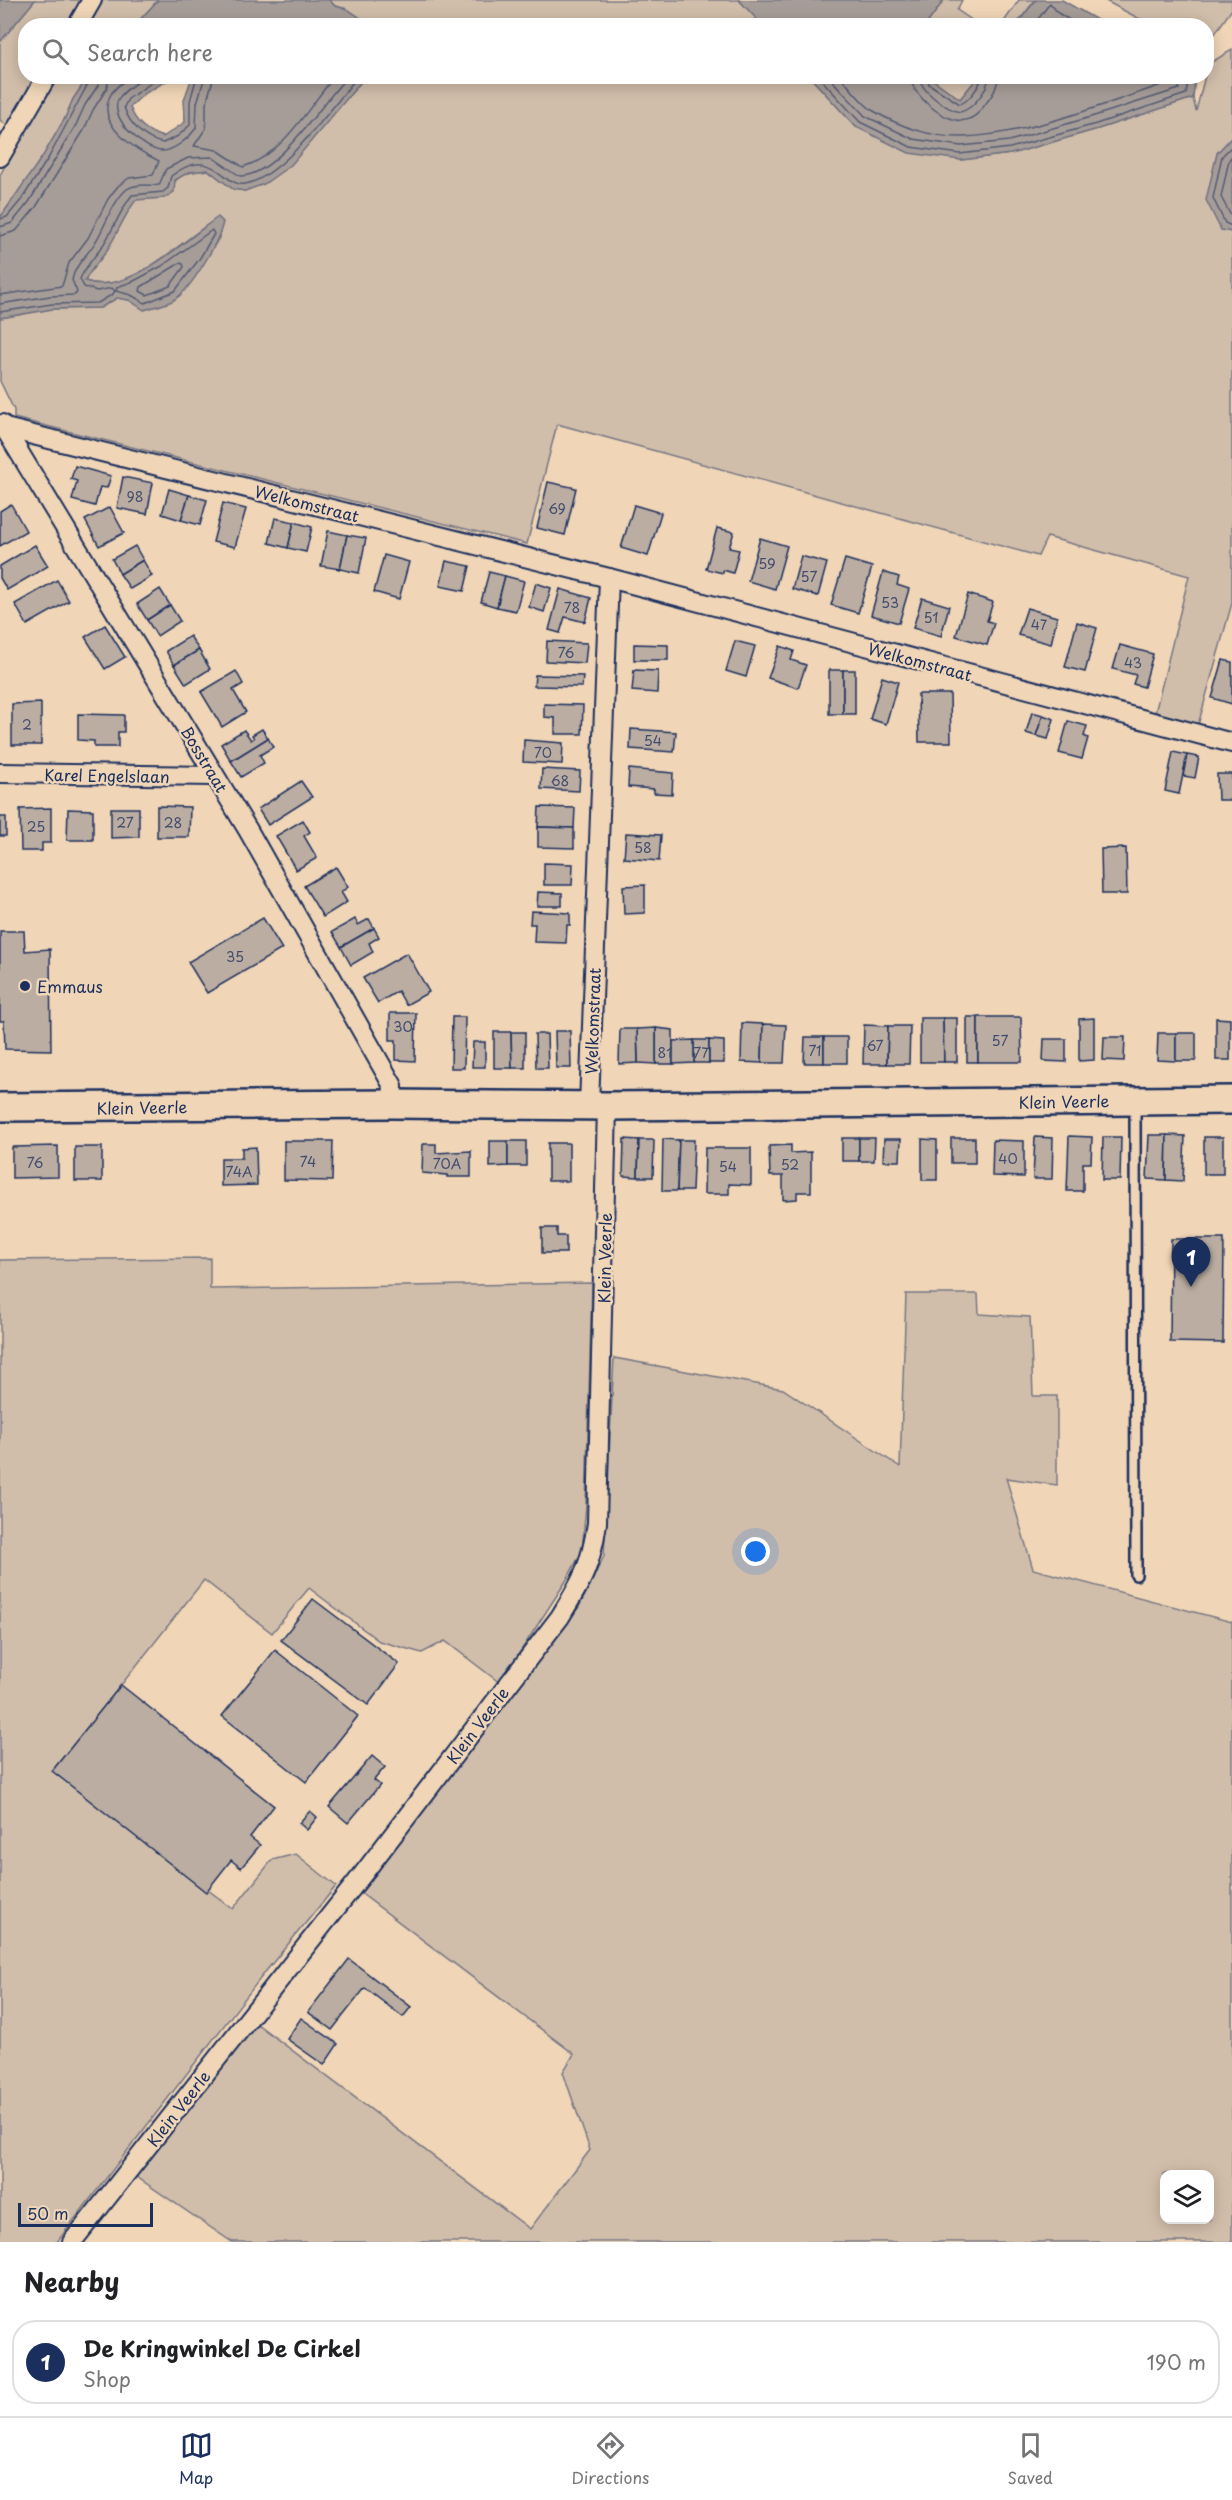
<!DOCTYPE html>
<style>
body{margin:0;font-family:"Playpen Sans",sans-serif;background:#f2f2f2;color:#202124}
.controls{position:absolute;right:18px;bottom:18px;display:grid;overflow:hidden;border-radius:12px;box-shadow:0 3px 15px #0003}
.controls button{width:54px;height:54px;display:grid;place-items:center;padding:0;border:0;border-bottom:2px solid #e0e0e0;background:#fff;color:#202124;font:30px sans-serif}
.scale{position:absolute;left:18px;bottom:15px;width:135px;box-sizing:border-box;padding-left:6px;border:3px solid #1b2f5e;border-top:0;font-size:16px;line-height:21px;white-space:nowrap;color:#1b2f5e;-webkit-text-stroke:4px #f0d6b7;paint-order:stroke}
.you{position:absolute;left:756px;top:1552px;width:21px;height:21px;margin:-15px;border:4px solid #fff;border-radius:50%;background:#1a73e8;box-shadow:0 0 0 9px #1a73e833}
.badge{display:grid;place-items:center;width:39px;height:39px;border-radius:50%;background:#1b2f5e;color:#fff;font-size:20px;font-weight:700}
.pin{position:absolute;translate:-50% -50px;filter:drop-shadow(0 2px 3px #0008)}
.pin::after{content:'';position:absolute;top:32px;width:21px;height:18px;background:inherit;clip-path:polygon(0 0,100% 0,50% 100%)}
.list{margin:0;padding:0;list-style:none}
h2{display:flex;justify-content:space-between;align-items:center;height:78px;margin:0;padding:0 24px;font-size:26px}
h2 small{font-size:20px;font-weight:400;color:#757577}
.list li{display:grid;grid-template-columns:39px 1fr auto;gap:18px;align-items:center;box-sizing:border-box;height:84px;margin:0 12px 12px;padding:0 12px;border:2px solid #e0e0e0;border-radius:24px}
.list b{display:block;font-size:22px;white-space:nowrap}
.list p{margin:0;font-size:20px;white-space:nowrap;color:#757577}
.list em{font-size:20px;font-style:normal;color:#757577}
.icon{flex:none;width:33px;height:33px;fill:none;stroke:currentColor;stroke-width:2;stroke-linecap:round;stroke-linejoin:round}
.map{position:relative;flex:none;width:1232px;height:2242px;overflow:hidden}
.search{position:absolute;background:#fff;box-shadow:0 3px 15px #0003;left:18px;right:18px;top:18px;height:66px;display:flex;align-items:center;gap:15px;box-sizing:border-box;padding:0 21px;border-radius:24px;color:#757577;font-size:22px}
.sheet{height:174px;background:#fff}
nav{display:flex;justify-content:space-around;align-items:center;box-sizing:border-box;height:84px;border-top:2px solid #e0e0e0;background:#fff;font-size:16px;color:#757577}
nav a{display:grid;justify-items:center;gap:3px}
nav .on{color:#1b2f5e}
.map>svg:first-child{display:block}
.green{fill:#d1beaa;stroke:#767684;stroke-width:1.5;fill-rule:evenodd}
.water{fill:#a79d98;stroke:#6f7181;stroke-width:1.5}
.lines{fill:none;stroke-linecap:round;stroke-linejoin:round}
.shore{stroke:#535b75;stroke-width:1.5}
.building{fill:#bbada1;stroke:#1b2f5e;stroke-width:1.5}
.lane-casing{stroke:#1b2f5e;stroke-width:14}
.street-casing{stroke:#1b2f5e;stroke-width:22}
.secondary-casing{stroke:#1b2f5e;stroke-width:32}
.lane{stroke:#f0d6b7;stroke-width:9}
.street{stroke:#f0d6b7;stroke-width:18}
.secondary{stroke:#f0d6b7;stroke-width:27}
.poi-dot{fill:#1b2f5e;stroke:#f0d6b7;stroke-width:2}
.labels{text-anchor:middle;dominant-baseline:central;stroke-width:5;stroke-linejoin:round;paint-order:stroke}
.number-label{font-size:14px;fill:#434e6f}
.street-label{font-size:16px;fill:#1b2f5e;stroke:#f0d6b7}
.poi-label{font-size:16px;fill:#1b2f5e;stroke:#f0d6b7;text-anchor:start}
</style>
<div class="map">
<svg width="1232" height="2242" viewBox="0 0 1232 2242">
<rect width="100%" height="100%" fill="#f0d6b7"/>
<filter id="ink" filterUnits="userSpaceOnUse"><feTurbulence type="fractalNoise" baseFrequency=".0167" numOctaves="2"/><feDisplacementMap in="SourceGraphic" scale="12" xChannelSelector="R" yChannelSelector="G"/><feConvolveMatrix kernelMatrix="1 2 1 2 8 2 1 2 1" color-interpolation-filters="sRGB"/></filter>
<g filter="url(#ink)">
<g class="green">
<path d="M35 0H158L135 25 26 26V76L88 77 73 99 65 118 44 155 0 218V175L22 135 0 120V42Z"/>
<path d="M329 0H739L763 25H371L347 9 335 6Z"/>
<path d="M944 0H962L957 10 979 25H926Z"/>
<path d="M1019 0H1035L1016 25 1001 26Z"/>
<path d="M1104 0H1232V9L1207 45 1206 26 1151 25Z"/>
<path d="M1232 50V137L1217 153 1221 229 1232 232V603L1198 725 1155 713 1189 576 1047 537 1038 556 557 424 527 544 14 418V410L0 381V318L52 309 100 308 117 298 129 300 145 310 179 296 205 261 220 236 218 218C182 239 130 297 85 281 91 269 100 261 107 250 118 233 124 215 136 199L164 198C177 175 182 172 208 170L233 189 245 191 291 164 365 77H810L856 127 961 160 1011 154 1098 129 1193 98 1196 111 1208 64Z"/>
<path d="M929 77H978L960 99Z"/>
<path d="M210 1258V1289L592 1283 586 1505 582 1551 566 1581 500 1683 445 1641 422 1653 379 1641 309 1588 272 1633 204 1580 53 1771 233 1909 272 1860 296 1854 336 1886 266 1971 57 2242H0V1260Z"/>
<path d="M906 1294H978L979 1314 1030 1317 1033 1396H1057V1485L1006 1478 1033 1569 1232 1622V2242H232L131 2173 253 2021 530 2229 590 2150 563 2072 574 2054 358 1891 579 1607 604 1556 614 1358 783 1389 900 1467ZM1164 2174H1210V2220H1164Z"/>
</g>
<g class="water">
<path d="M0 0H35L0 42Z"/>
<path d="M158 0H329L335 6 347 9 371 25H135Z"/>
<path d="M739 0H944L926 25 763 26Z"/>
<path d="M1036 0H1062L1106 25H1016Z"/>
<path d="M88 77H173L144 94 130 107C135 122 147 132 163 137L185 122 184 100 192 77H365L291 165 264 184 245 191 233 189 208 170 189 172 175 180 174 192 164 198 136 200C124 215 118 233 107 250 100 261 90 269 85 281 128 297 185 240 218 217L223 222C219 242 190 292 172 301 164 305 153 307 144 310L129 300 117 298 100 308 52 309 0 318V218L44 154 65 118 73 99Z"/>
<path d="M810 77H929L960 99 978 77H1195L1193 98 1098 129 1011 154 961 160 909 153 856 127Z"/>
<path d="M1232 137V232L1221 230 1206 200 1217 153Z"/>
</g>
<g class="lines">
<g class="shore">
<path d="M1033 26 1050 3 1058 13 1079 26"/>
<path d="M147 76C138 82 123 90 118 100 109 119 144 150 162 151 174 151 189 138 196 128L197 103 205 76"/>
<path d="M161 76 128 99 124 107C129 124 145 140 163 143L178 136 190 125V101L197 76"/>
<path d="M214 76 206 104V128L194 146 217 150 243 167C284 154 308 107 335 76"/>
<path d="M818 76 860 122 911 147 960 154 1010 148 1096 124 1186 94 1189 76"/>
<path d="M828 76 865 116 913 139 961 146 1009 141 1094 116 1179 89 1181 76"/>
<path d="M840 76C850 87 860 102 872 110 898 126 932 138 963 137 1027 135 1108 103 1170 82L1172 76"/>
<path d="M910 76C911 95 947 125 965 120 976 118 981 110 987 102 993 94 998 87 998 76"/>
<path d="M919 76C920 91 946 109 960 112 973 109 988 90 989 76"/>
<path d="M927 76 929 84 960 104C969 101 980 86 982 76"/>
<path d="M1232 146 1222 156 1213 198 1225 223 1232 226"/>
<path d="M1232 156 1229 160 1221 197 1232 218"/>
<path d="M0 219 7 217 22 199 49 157 92 76"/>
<path d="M0 227 12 223 29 202 76 125 85 105 99 84 100 76"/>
<path d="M212 230 214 234 200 258 175 291 145 303 131 295 116 291 117 287 134 281 162 266Z"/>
<path d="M0 236 16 231 36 207 84 130 93 110 107 88 109 76"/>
<path d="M180 263 183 264 184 267 170 286 147 295 140 291 141 287Z"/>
<path d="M0 295 62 286 69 263 88 238 108 199 118 186 129 178 153 175 159 161C138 151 95 126 110 96 114 87 123 82 130 76"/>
<path d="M0 304 50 296 75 295 77 292 72 280C75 264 88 255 96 241 106 225 112 202 127 189 136 183 149 186 159 185L166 169 188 158 212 157 240 176C277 177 323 101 348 76"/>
<path d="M0 312 52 304 98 303 113 294 115 291 112 288 97 291 84 287 80 279C85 267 93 259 101 248 113 231 119 212 132 195L163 192 168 188 171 176C215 143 223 188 245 184 282 178 334 105 358 76"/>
</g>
</g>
<g class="building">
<path d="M75 466 111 476 107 488 100 487 95 506 72 500 77 481 71 479Z"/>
<path d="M123 477 153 483 147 514 117 508Z"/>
<path d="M548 482 576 488 565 535 537 528Z"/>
<path d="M169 489 189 495 181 520 162 514Z"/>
<path d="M189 495 207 500 200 525 181 520Z"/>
<path d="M223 503 246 509 235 547 213 542Z"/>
<path d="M11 504 26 531 0 546V511Z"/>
<path d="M634 505 661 513 648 556 621 548Z"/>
<path d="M110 507 124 533 99 546 85 520Z"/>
<path d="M275 518 294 522 288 548 269 543Z"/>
<path d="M294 522 312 527 306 552 288 548Z"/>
<path d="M717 528 734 532 729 548 739 550 733 573 723 570V573L706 569Z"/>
<path d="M328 531 347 535 340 569 321 566Z"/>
<path d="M347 535 366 538 359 573 340 569Z"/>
<path d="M760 538 787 546 775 589 748 581Z"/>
<path d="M35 545 48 566 7 590 0 578V566Z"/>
<path d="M135 546 143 560 120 574 112 559Z"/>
<path d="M384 555 409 562 399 599 374 592Z"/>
<path d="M801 556 827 563 818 596 792 589Z"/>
<path d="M845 559 872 567 858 613 831 605Z"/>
<path d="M143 560 152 576 130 589 120 574Z"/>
<path d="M446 561 470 566 464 591 440 586Z"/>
<path d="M489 572 505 576 497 607 481 602Z"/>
<path d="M883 572 899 577 897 585 909 589 899 623 871 615Z"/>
<path d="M505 576 524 581 516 611 497 607Z"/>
<path d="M57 580 69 601 27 625 15 604Z"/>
<path d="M536 583 551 588 544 612 529 607Z"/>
<path d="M160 589 170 605 147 620 137 604Z"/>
<path d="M560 589 591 598 585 622 565 617 560 633 549 630Z"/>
<path d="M968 594 993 602 987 621 994 623 987 645 956 636Z"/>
<path d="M922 598 949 606 941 636 913 628Z"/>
<path d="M170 605 180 621 157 636 147 620Z"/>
<path d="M1027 608 1057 617 1051 644 1018 635Z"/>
<path d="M1077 622 1097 628 1085 672 1065 667Z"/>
<path d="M105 625 125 657 105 669 85 637Z"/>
<path d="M190 636 199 650 174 665 166 651Z"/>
<path d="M547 641 587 643 585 663 546 661Z"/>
<path d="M735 641 755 646 746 677 726 671Z"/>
<path d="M634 644 668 645V660H634Z"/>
<path d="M1120 645 1153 654 1144 687 1133 684 1136 675 1113 669Z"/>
<path d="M780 646 794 651 791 660 806 665 798 688 768 678Z"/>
<path d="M199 650 210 669 186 684 174 665Z"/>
<path d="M1223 660 1232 662V704L1212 698Z"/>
<path d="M634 670 658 671 657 693 632 691Z"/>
<rect x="829" y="670" width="14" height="44"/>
<rect x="843" y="670" width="12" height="44"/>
<path d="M236 671 243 684 233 690 246 712 222 727 201 692Z"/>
<path d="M535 675 583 676 582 687 534 686Z"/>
<path d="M882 677 898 682 886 724 870 719Z"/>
<path d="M918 694H950L951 742H919Z"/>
<path d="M41 703V745H12V704Z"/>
<path d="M544 704 583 705 582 734H555V718L544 717Z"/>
<path d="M1032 712 1043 715 1036 736 1026 733Z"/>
<path d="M78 714 124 715V732H118V747H94V741L78 740Z"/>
<path d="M1043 715 1054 719 1048 739 1036 736Z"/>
<path d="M1068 721 1087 726 1084 736 1088 738 1082 759 1059 753Z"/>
<path d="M262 729 268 738 231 761 221 744 244 730 251 740 254 738 252 735Z"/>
<path d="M631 729 676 732 674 752 630 749Z"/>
<path d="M268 738 273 747 260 755 264 763 241 777 231 761Z"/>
<path d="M524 740 563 743 562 764 523 762Z"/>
<path d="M1173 752 1187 755 1179 794 1165 791Z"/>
<path d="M1187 755 1199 757 1195 778 1183 776Z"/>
<path d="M542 769 580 771 579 791 541 789Z"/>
<path d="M629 769 673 773 672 794 654 793V789L628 787Z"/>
<path d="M1217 774H1232V800H1218Z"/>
<path d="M301 781 312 797 268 825 258 809Z"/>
<path d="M157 806 190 807 189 837H157Z"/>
<path d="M539 807 575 808 574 828 538 827Z"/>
<path d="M51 808V843H42V851H21L20 809Z"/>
<path d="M111 808H139V837L111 838Z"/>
<path d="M68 809 93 810V840H67Z"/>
<rect x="0" y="817" width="6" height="19"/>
<path d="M303 820 310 832 304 836 317 858 296 870 276 836Z"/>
<path d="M538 827 574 828V848L538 847Z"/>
<path d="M626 833 661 835 659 861 624 858Z"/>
<path d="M1126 848 1127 894H1102L1101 849Z"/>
<path d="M544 863 573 864 572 885H544Z"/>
<path d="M336 867 348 887 341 892 347 902 323 917 304 886Z"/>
<path d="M645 885V913L624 914 623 886Z"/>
<path d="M538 892 562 893V906H537Z"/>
<path d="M531 911 570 913V925H567L566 943 534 942 535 924H530Z"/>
<path d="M263 918 282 949 207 993 188 962Z"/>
<path d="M355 919 358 925 369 919 374 928 341 947 332 932Z"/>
<path d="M374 928 379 937 369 943 373 952 351 965 341 947Z"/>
<path d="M0 931H24L25 951 50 949 51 1050 5 1049 4 1021H0Z"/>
<path d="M407 953 429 992 406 1005 398 991 378 1003 363 978Z"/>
<path d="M390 1013H416L415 1061 396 1060V1040H390Z"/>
<path d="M452 1017H465L464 1068H451Z"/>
<rect x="967" y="1017" width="11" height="45"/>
<path d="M978 1017H1021L1022 1062H978Z"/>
<path d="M920 1018H943L944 1062H920Z"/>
<path d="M943 1018H957V1062H944Z"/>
<path d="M1094 1018V1060L1079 1061V1019Z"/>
<path d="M1216 1018 1230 1019V1060H1216Z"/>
<path d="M742 1023 763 1024 762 1063 741 1062Z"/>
<path d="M763 1024 786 1025 784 1063H762Z"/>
<path d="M864 1025 888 1026 887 1064H863Z"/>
<path d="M888 1026H910L909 1064H887Z"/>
<path d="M656 1028 673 1030V1064H656Z"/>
<path d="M656 1028V1064L638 1063 637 1029Z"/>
<path d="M620 1029H637L638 1063 619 1064Z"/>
<path d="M555 1031H570L571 1068H556Z"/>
<path d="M494 1032H511L512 1068H494Z"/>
<path d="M511 1032H525V1068H512Z"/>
<path d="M1158 1033H1176V1061L1157 1060Z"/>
<rect x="1176" y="1033" width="20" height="28"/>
<path d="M535 1034H547L548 1068H536Z"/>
<path d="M805 1037H824V1063H804Z"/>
<rect x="824" y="1037" width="23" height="26"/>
<path d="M1104 1037H1125L1124 1061 1103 1060Z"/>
<path d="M1044 1039H1066V1062L1043 1061Z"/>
<rect x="694" y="1040" width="15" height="23"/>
<path d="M694 1040V1063L673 1064V1041Z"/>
<path d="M709 1040 724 1041V1063H709Z"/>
<path d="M473 1042H485V1067H472Z"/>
<path d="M1149 1135H1167L1166 1180 1147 1179Z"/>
<path d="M1167 1135 1185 1136 1183 1181 1166 1180Z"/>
<path d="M1069 1136 1092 1137 1091 1163H1083V1191H1067Z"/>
<path d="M1035 1137 1053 1138 1052 1179H1033Z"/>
<path d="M1103 1137H1121L1120 1180H1102Z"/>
<rect x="1204" y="1137" width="19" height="37"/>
<rect x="842" y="1138" width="17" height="23"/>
<path d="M859 1138H875L874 1161H859Z"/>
<rect x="951" y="1138" width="24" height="25"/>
<path d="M624 1139 639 1140 638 1177 623 1176Z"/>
<path d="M663 1139 679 1140 677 1191H662Z"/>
<path d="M884 1139H901L900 1161H883Z"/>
<path d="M922 1139 937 1140V1180H922Z"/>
<path d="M639 1140H654L653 1177H638Z"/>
<path d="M679 1140H694L692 1191H677Z"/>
<path d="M993 1140 1024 1141V1177L992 1176Z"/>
<path d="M284 1141H333L332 1181 284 1180Z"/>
<path d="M490 1141H508V1166L490 1167Z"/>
<rect x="508" y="1141" width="18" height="25"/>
<rect x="548" y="1143" width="21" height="38"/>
<path d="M423 1144H436V1153L471 1151V1177H447V1175L422 1173Z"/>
<path d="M791 1145V1153L811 1152V1192H797V1199L783 1200V1176H770L769 1146Z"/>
<path d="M58 1146V1177L12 1178V1147Z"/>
<rect x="75" y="1147" width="27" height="34"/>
<path d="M256 1147 257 1185 221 1186V1158H242V1148Z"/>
<path d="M705 1148H751V1185L729 1184V1194H704Z"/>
<path d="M542 1228H557V1236H566V1253H542Z"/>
<path d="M1171 1239H1224L1223 1343 1170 1342Z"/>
<path d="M313 1599 399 1664 368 1705 281 1640Z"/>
<path d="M275 1650 358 1716 306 1782 222 1716Z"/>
<path d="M121 1685 274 1806 250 1837 260 1845 241 1868 231 1860 206 1892 52 1771Z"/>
<path d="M372 1756 385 1767 374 1780 380 1785 348 1823 329 1807Z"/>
<path d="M310 1811 317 1817 307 1830 299 1823Z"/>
<path d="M349 1959 411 2007 403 2017 365 1988 332 2030 308 2012Z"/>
<path d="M301 2018 338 2044 324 2065 287 2039Z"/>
</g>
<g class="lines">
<defs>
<path id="lane" d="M1135 1103 1136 1575"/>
<g id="street">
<path d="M77 26 92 0"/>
<path d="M0 157 47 76"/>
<path d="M2 424 248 830 393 1086 392 1104"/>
<path d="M5 428 609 578 1232 743"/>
<path d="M0 773 214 776"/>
<path d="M589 1105 609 578"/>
<path d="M72 2242 363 1874 560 1617C582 1581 591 1566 597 1523L607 1106"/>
</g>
<path id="secondary" d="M0 1107 392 1104 607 1106 1232 1100"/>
</defs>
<use href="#lane" class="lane-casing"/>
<use href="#street" class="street-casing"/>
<use href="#secondary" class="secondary-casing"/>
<use href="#lane" class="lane"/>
<use href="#street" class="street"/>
<use href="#secondary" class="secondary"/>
</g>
</g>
<circle class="poi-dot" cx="25" cy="986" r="6"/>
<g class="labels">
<g class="number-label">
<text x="135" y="496">98</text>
<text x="557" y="508">69</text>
<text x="767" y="563">59</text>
<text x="809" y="576">57</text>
<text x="890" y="602">53</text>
<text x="572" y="607">78</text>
<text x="931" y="617">51</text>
<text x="1039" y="624">47</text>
<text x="566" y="652">76</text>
<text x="1133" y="662">43</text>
<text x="27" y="724">2</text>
<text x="653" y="740">54</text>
<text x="543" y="752">70</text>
<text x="560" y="780">68</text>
<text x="125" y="822">27</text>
<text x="173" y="822">28</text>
<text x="36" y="826">25</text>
<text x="643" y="847">58</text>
<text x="235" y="956">35</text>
<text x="403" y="1026">30</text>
<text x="1000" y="1040">57</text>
<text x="875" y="1045">67</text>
<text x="815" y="1050">71</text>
<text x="665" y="1052">81</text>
<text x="701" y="1052">77</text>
<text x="1008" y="1158">40</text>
<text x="308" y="1161">74</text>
<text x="35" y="1162">76</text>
<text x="447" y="1163">70A</text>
<text x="790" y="1164">52</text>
<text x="728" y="1166">54</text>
<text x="239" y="1171">74A</text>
</g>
<g class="street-label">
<text transform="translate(307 503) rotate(14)">Welkomstraat</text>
<text transform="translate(920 661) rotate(15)">Welkomstraat</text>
<text transform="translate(205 759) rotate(59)">Bosstraat</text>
<text transform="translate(107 775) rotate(1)">Karel Engelslaan</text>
<text transform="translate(592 1021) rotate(-88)">Welkomstraat</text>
<text transform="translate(1064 1101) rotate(-1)">Klein Veerle</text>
<text transform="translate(142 1107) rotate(-1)">Klein Veerle</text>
<text transform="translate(604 1258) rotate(-89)">Klein Veerle</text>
<text transform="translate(477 1725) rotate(-53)">Klein Veerle</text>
<text transform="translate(178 2108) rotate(-52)">Klein Veerle</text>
</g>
<g class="poi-label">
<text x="37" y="986">Emmaus</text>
</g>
</g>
</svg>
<div class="controls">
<button><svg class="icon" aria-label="layers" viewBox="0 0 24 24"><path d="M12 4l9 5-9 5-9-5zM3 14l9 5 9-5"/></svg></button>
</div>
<div class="scale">50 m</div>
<div class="you"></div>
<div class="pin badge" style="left:1191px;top:1287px">1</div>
<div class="search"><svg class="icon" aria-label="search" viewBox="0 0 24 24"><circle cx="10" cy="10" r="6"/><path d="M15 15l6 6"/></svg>Search here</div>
</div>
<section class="sheet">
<h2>Nearby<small></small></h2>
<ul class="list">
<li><span class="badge">1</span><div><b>De Kringwinkel De Cirkel</b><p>Shop</p></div><em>190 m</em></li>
</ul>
</section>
<nav>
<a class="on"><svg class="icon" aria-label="map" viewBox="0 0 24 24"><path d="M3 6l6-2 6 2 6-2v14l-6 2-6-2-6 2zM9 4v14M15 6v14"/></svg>Map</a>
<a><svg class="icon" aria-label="directions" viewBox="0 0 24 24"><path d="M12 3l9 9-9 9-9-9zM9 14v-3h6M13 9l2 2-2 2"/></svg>Directions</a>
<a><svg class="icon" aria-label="saved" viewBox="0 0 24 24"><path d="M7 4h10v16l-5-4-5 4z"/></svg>Saved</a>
</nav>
